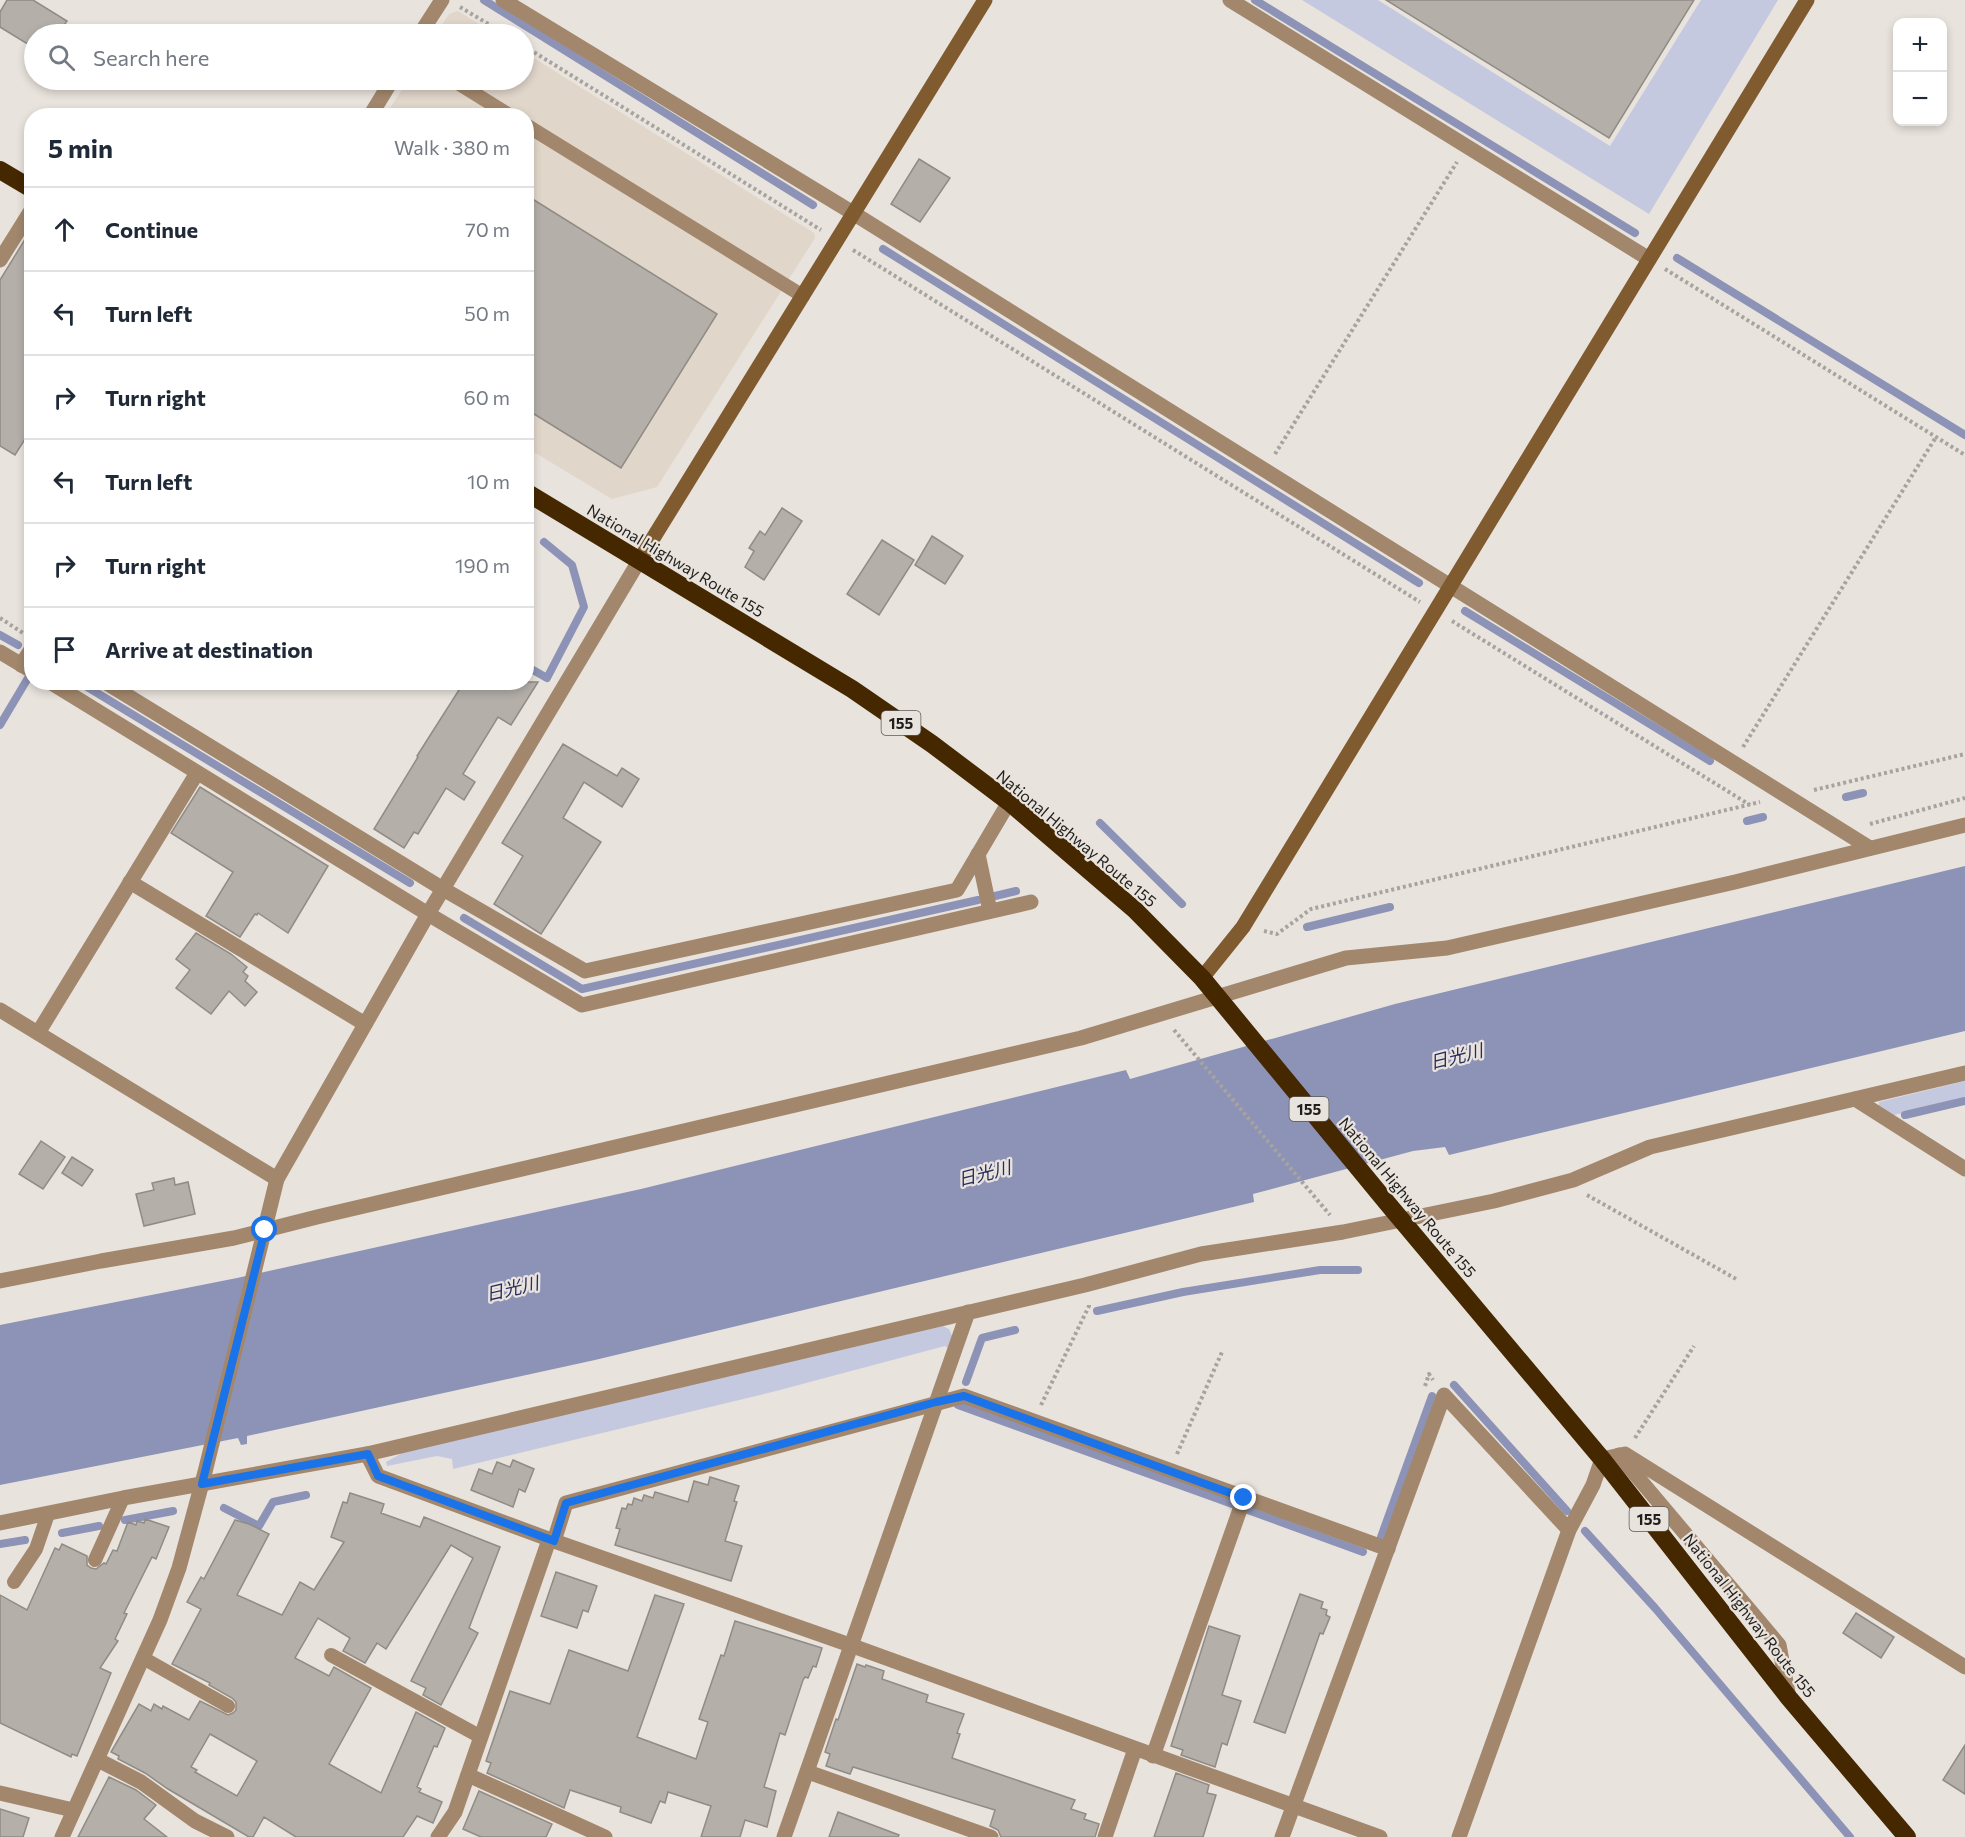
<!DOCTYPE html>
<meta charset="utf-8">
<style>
body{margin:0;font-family:Commissioner,"Noto Sans JP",sans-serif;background:#f2f2f3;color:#1f2937}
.controls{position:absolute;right:18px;top:18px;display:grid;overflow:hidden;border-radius:12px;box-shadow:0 3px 9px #0003}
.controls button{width:54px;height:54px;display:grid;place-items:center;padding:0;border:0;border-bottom:2px solid #e0e1e3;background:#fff;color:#1f2937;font:30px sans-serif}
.stop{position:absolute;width:18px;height:18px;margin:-14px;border:4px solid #1a73e8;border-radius:50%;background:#fff}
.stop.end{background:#1a73e8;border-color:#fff;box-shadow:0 2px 6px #0008}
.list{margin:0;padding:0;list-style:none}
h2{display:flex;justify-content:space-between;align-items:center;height:78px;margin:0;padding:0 24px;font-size:26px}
h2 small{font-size:20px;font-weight:400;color:#747a83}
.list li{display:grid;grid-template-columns:39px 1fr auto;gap:18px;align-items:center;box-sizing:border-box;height:84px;padding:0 24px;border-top:2px solid #e0e1e3}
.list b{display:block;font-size:22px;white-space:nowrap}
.list em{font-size:20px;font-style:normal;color:#747a83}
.icon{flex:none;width:33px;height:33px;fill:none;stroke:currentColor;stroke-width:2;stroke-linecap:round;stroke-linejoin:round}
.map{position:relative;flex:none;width:1965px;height:1837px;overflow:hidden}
.search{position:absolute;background:#fff;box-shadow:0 3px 9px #0003;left:24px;top:24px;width:510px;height:66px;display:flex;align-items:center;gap:15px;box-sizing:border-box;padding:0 21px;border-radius:33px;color:#747a83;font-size:22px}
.panel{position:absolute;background:#fff;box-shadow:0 3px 9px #0003;left:24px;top:108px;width:510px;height:582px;border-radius:24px}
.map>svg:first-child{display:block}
.built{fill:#e1d6ca}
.green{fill:#c5c9df}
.water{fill:#8d93b6}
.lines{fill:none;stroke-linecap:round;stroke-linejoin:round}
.stream{stroke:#8d93b6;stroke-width:8}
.building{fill:#b4afa9;stroke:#908b85;stroke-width:1.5;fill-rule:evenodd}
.path{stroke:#a7a39e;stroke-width:4;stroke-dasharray:3 3;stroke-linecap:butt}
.lane{stroke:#a2876c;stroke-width:14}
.street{stroke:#a2876c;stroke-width:15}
.secondary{stroke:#805b30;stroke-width:15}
.highway{stroke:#452700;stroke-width:18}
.route{stroke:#1a73e8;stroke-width:8}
.labels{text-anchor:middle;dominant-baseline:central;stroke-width:4.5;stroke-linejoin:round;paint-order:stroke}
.shield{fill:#e9e3dd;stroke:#5d5a57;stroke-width:1.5}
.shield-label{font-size:15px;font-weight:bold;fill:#211f1d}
.street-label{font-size:16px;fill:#211f1d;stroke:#e9e3dd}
.water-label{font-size:18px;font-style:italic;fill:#2a2c5b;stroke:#e9e3dd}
</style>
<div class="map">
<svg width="1965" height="1837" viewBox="0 0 1965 1837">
<rect width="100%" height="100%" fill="#e9e3dd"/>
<g class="built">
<path d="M458 11 495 34H436L449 14Z"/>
<path d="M524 52 814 233 815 238 657 487 612 499 527 448 526 116H385L408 80H524Z"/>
</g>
<g class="green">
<path d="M1302 0H1378L1610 146 1701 0H1778L1649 214Z"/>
<path d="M1965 1081V1099L1894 1115 1879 1107V1102Z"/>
<path d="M943 1326 949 1329 954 1340 950 1350 945 1346 776 1391 453 1469 452 1459 437 1456 387 1466 386 1462 404 1452Z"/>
</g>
<path class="water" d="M1965 866V1031L1449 1155 1445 1147 1413 1151 1253 1194 1254 1202 595 1360 247 1436V1444L241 1445 238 1438 0 1485V1325L237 1278 641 1189 1126 1070 1130 1079 1395 1004Z"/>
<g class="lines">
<g class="stream">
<path d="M484 0 813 205"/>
<path d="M1255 0 1635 233"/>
<path d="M883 249 1419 583"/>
<path d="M1677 258 1965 435"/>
<path d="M1465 611 1710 761"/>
<path d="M0 635 18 645"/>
<path d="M526 666 547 678 584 607 572 565 544 542"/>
<path d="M79 682 410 883"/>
<path d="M0 725 28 678"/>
<path d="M1846 797 1863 793"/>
<path d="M1747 821 1763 817"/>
<path d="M1100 823 1182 904"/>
<path d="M995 896 1016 891"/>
<path d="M464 918 582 989 978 900"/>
<path d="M1307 927 1390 907"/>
<path d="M1905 1115 1965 1101"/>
<path d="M1097 1311 1183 1292 1320 1270H1358"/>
<path d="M966 1382 982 1338 1015 1330"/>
<path d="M1454 1385 1567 1511"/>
<path d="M958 1405 1235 1505"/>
<path d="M224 1508 259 1526 273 1502 306 1495"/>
<path d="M1245 1509 1363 1552"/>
<path d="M125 1520 173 1511"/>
<path d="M1585 1531 1655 1608 1850 1837"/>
<path d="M62 1533 99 1526"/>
<path d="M1381 1537 1432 1396"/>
<path d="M0 1544 25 1540"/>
</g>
</g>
<g class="building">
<path d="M7 0H33L67 21 58 34H34V48L0 27V12Z"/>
<path d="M1386 0H1694L1609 138Z"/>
<path d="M919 159 950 178 920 222 891 204Z"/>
<path d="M526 195 717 314 621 468 526 409Z"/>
<path d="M32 228V428L15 455 0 446V280Z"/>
<path d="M782 508 802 521 764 580 745 567 754 551 749 548 760 531 765 535Z"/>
<path d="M932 536 963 556 945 584 915 565Z"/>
<path d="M882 540 914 560 879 615 847 594Z"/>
<path d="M464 682H538L511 725 498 717 463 774 475 782 464 800 446 788 418 834 414 832 404 848 374 829 418 757 417 756Z"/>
<path d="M563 744 617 776 622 768 639 779 622 807 584 782 563 818 601 842 541 934 494 904 523 856 502 843Z"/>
<path d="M200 787 328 866 288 933 258 913 257 915 255 914 240 937 206 916 233 872 171 833Z"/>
<path d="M196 933 231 954 247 967 243 972 248 976 245 981 257 992 245 1006 229 991 211 1014 176 988 190 970 176 959Z"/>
<path d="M41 1141 65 1157 43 1189 19 1174Z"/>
<path d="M72 1157 93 1170 82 1186 62 1173Z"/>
<path d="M174 1178 175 1185 188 1182 195 1214 144 1226 136 1194 154 1190 152 1183Z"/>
<path d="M513 1460 534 1469 525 1492 519 1489 513 1507 471 1490 479 1469 492 1474 497 1462 510 1467Z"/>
<path d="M710 1477 739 1486 734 1501 737 1502 725 1541 742 1546 731 1581 615 1545 620 1529 616 1528 622 1508 626 1509 628 1504 632 1505 634 1498 642 1501 644 1495 653 1498 655 1492 688 1502 694 1481 708 1485Z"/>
<path d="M350 1493 384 1504 381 1513 420 1527 424 1517 500 1547 469 1628 478 1633 441 1705 423 1695 426 1688 411 1681 473 1558 451 1545 386 1649 377 1643 365 1663 343 1651 350 1638 318 1618 295 1658 329 1676 334 1667 371 1688 329 1764 381 1793 416 1712 445 1728 437 1747 434 1746 417 1787 421 1789 419 1792 442 1802 433 1823 417 1816 403 1837H296L264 1817 253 1837H249L168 1789 145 1773 118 1759 119 1756 111 1752 139 1704 151 1711 154 1704 162 1709 163 1706 189 1720 200 1701 228 1715 233 1713 236 1710V1702L232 1698 209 1685 210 1683 172 1664 201 1609 187 1602 201 1577 204 1579 235 1520 249 1524 269 1534 237 1595 282 1615 300 1582 314 1590 344 1542 331 1537 343 1502 347 1503ZM210 1734 257 1761 237 1796 195 1772 197 1770 191 1767Z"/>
<path d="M145 1519 169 1527 156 1559 152 1557 124 1613 127 1614 115 1639 118 1641 100 1668 111 1673 77 1756 72 1754 71 1757 0 1723V1595L27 1610 55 1548 59 1550 62 1544 87 1556V1565L91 1568 96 1569 104 1563 106 1564 113 1550 117 1551 128 1522 136 1525 137 1521 144 1523Z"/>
<path d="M556 1572 597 1586 588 1612 583 1610 577 1628 541 1616Z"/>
<path d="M1300 1594 1323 1602 1321 1608 1327 1610 1326 1615 1330 1617 1323 1634 1320 1633 1285 1733 1254 1722Z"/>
<path d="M655 1595 684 1604 637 1737 696 1759 708 1722 699 1719 721 1655 724 1656 735 1621 822 1648 816 1667 813 1666 808 1678 805 1677 803 1680 785 1735 780 1733 764 1787 776 1791 767 1827 745 1820 740 1837H701L711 1806 668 1792 665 1803 660 1801 651 1823 620 1812 621 1807 570 1790 564 1808 487 1773 491 1763 486 1761 510 1691 550 1704 569 1650 628 1671Z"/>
<path d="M1856 1613 1894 1637 1881 1658 1843 1633Z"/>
<path d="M1209 1626 1240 1636 1222 1695 1241 1701 1227 1745 1222 1743 1215 1767 1181 1755 1183 1750 1171 1746Z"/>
<path d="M857 1664 865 1667 866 1665 884 1671 882 1679 928 1695 926 1702 964 1714 957 1733 960 1734 952 1758 1075 1800 1071 1809 1086 1814 1084 1819 1099 1824 1095 1837H1001L998 1830 990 1826 995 1810 853 1767 850 1774 826 1766 830 1754 825 1752 836 1719 838 1720Z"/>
<path d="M1965 1745V1794L1943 1780Z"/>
<path d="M1176 1773 1209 1785 1207 1793 1216 1795 1203 1837H1154Z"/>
<path d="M109 1777 136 1790 156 1805 144 1819 167 1837H78Z"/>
<path d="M479 1791 552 1824 546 1837H481L463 1829Z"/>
<path d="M0 1809 29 1818 23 1837H0Z"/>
<path d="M838 1812 899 1835 898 1837H829Z"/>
</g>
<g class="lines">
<g class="path">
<path d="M460 7 505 34"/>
<path d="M524 46 821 230"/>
<path d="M853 250 1420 602"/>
<path d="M1665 269 1965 455"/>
<path d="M1275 454 1457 162"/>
<path d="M0 618 23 633"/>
<path d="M1452 621 1750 805"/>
<path d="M1743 747 1936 437"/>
<path d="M1814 790 1965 754"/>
<path d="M1870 824 1965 798"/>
<path d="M1264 931 1277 934 1311 909 1760 802"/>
<path d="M1174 1030 1330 1215"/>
<path d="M1587 1195 1738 1280"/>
<path d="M1425 1386 1429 1374 1433 1380"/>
<path d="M1041 1405 1089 1306V1303"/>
<path d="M1635 1438 1694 1346"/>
<path d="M1177 1454 1222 1352"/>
</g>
<g class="lane">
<path d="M453 80 511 116"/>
<path d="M526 125 803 296"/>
<path d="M95 1560 123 1498"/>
<path d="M14 1582 36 1549 48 1514"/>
<path d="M331 1655 481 1737"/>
<path d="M143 1658 228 1706"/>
</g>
<g class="street">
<path d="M503 0 853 213 1870 848"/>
<path d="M1230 0 1649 259"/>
<path d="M420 34 442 0"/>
<path d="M370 116 392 80"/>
<path d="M0 260 32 209"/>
<path d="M0 652 32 671"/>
<path d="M21 665 32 648"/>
<path d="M50 682 428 914 582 1005 1031 902"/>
<path d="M105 682 443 889 585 971 957 890 1009 802"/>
<path d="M978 854 990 911"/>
<path d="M130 882 365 1024"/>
<path d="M0 1010 277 1179"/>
<path d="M38 1033 197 773"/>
<path d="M1855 1099 1965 1169"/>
<path d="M0 1281 101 1261 234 1238 317 1217 1081 1038 1346 958 1447 948 1735 882 1965 825"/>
<path d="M367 1454 378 1476 554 1541 850 1645 1380 1837"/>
<path d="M1619 1455 1779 1645 1789 1698"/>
<path d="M0 1523 123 1498 367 1454 1085 1285 1201 1254 1343 1232 1494 1201 1573 1180 1650 1147 1965 1073"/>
<path d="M554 1541 566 1503 964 1396 1388 1549"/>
<path d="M1153 1756 1244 1498"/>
<path d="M98 1760 141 1782 195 1821 227 1837"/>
<path d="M808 1772 991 1837"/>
<path d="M468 1775 605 1837"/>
<path d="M0 1793 73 1810"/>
<path d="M62 1837 160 1620 179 1568 205 1472 277 1179 428 914 639 561"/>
<path d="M438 1837 455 1812 549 1540"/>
<path d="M784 1837 968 1312"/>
<path d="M1105 1837 1135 1749"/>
<path d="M1282 1837 1444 1395 1569 1530"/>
<path d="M1459 1837 1569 1530 1593 1485 1602 1459 1625 1454 1965 1667"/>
</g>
<g class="secondary">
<path d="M639 561 985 0"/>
<path d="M1202 978 1243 927 1807 0"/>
</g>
<g class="highway">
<path d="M0 170 32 189"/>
<path d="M526 492 852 689 932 744 1009 802 1135 910 1202 978 1388 1204 1602 1459 1789 1698 1907 1837"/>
</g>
</g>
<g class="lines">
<path class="route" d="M265 1230 202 1484 368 1454 378 1476 554 1541 566 1503 936 1402 964 1396 1244 1498"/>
</g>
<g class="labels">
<g class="shield">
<rect x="881.5" y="711" width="39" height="24" rx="4.5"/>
<rect x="1289.5" y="1097" width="39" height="24" rx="4.5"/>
<rect x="1629.5" y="1507" width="39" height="24" rx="4.5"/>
</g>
<g class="shield-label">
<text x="901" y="723">155</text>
<text x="1309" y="1109">155</text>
<text x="1649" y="1519">155</text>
</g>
<g class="street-label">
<text transform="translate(676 560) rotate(31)">National Highway Route 155</text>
<text transform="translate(1077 838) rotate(40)">National Highway Route 155</text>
<text transform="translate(1408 1197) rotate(50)">National Highway Route 155</text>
<text transform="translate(1750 1615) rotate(52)">National Highway Route 155</text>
</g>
<g class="water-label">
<text transform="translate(1456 1056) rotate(-14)">日光川</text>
<text transform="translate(984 1173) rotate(-14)">日光川</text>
<text transform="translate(512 1288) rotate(-13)">日光川</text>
</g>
</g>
</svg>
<div class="controls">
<button>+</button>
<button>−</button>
</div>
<div class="stop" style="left:265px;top:1230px"></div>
<div class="stop end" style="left:1244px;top:1498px"></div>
<div class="search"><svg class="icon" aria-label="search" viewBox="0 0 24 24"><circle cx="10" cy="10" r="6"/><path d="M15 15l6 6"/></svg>Search here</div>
<section class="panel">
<h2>5 min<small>Walk · 380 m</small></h2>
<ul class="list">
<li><svg class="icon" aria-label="ahead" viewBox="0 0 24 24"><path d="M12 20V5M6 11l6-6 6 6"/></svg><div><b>Continue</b></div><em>70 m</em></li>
<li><svg class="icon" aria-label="left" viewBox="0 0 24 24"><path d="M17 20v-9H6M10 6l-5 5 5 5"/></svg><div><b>Turn left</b></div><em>50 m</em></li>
<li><svg class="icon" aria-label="right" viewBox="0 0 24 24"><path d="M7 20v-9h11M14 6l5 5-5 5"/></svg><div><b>Turn right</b></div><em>60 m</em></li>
<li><svg class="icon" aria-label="left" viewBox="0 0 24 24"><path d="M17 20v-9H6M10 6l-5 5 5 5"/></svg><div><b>Turn left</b></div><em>10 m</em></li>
<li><svg class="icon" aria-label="right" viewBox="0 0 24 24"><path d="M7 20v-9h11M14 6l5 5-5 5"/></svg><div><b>Turn right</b></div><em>190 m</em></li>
<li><svg class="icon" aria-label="arrive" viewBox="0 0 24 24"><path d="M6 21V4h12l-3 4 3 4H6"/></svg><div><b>Arrive at destination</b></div></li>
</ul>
</section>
</div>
